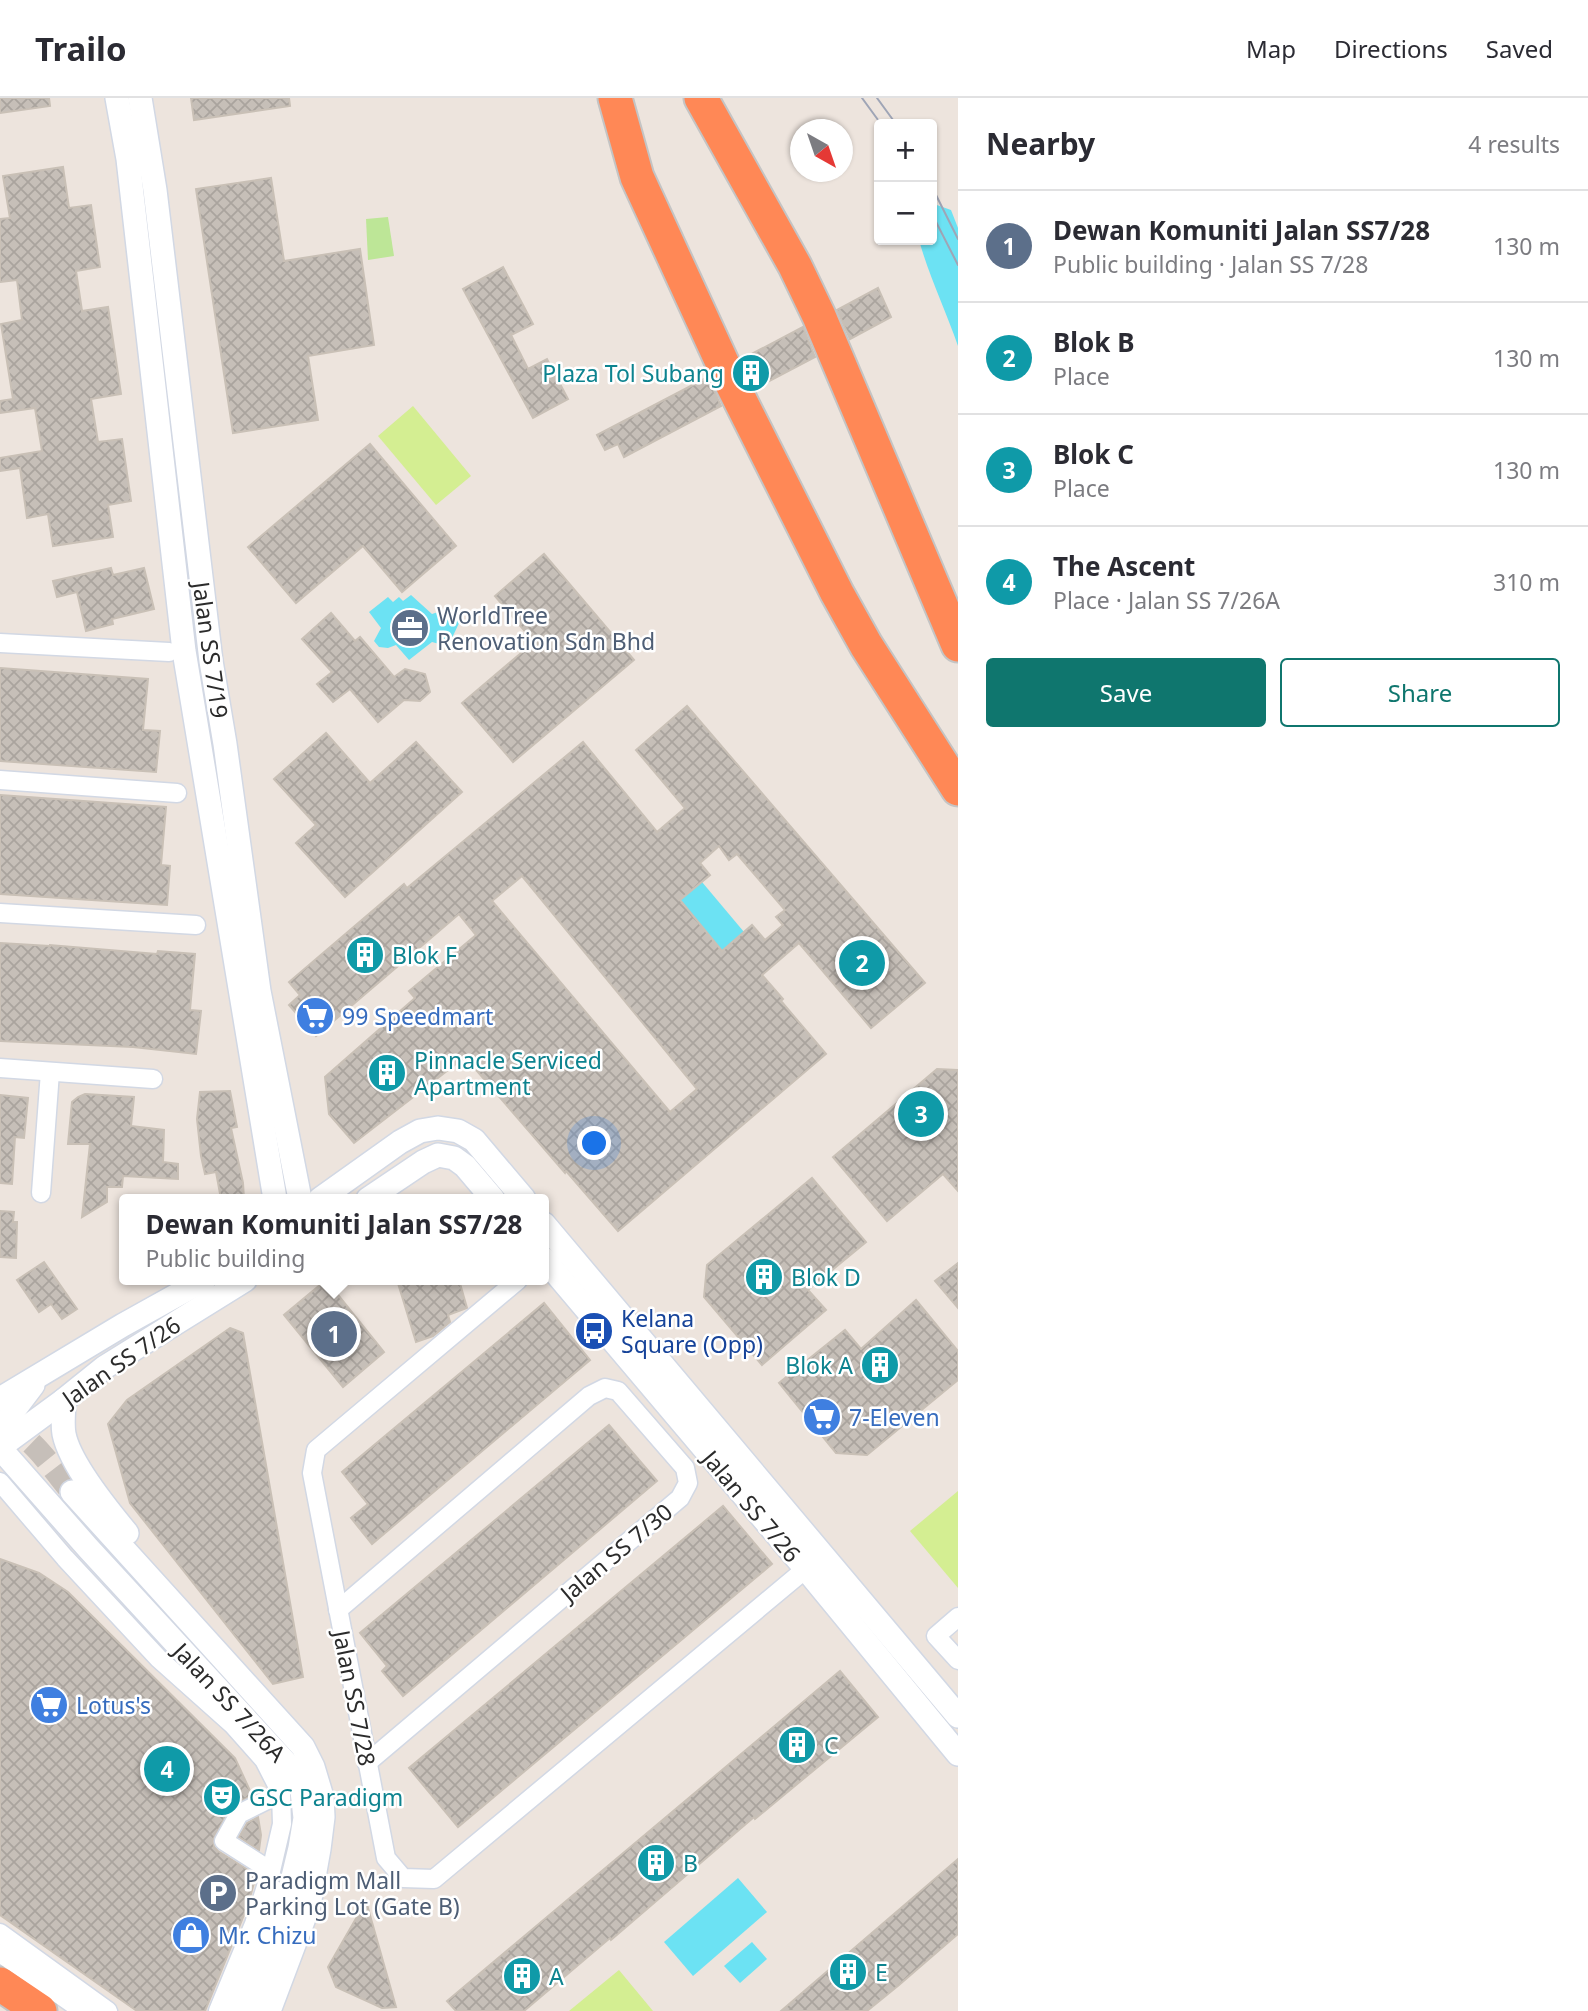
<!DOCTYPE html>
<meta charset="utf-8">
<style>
body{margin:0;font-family:"Noto Sans",sans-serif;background:#f2f2f3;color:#2b2b33}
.controls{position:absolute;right:21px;top:21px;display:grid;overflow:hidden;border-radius:7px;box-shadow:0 2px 5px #0004}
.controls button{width:63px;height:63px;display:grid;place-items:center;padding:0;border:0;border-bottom:2px solid #e1e1e2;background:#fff;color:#2b2b33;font:35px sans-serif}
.compass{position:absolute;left:790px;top:21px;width:63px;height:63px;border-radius:50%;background:#fff;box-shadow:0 2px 5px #0004;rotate:140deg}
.you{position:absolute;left:595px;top:1046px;width:24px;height:24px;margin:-18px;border:5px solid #fff;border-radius:50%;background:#1a73e8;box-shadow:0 0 0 10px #1a73e833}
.badge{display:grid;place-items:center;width:46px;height:46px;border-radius:50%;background:#0f766e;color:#fff;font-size:23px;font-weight:700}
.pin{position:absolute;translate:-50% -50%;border:4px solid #fff;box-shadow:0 2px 7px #0006}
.popup{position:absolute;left:119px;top:1096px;width:430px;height:91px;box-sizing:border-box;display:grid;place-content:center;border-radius:7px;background:#fff;filter:drop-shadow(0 2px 5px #0005);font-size:23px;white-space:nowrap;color:#7c7c81}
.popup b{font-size:26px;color:#2b2b33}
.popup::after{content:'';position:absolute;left:50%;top:100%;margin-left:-14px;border:14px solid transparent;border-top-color:#fff}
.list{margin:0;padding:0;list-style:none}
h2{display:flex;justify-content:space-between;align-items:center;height:91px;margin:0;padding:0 28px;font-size:30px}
h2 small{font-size:23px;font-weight:400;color:#7c7c81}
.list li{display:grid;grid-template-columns:46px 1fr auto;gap:21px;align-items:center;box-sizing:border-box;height:112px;padding:0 28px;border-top:2px solid #e1e1e2}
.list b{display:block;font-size:26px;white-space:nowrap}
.list p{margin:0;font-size:23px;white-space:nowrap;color:#7c7c81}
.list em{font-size:23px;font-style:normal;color:#7c7c81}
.actions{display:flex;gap:14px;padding:21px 28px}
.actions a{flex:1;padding:16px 0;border:2px solid #0f766e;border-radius:7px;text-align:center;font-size:24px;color:#0f766e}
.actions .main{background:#0f766e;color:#fff}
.map{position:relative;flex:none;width:958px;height:1913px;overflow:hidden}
header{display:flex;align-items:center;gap:42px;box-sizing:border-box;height:98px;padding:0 35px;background:#fff;border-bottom:2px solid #e1e1e2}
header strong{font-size:33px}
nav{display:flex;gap:38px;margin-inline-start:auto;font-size:24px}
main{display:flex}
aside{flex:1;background:#fff}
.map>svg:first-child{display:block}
.park{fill:#bde697}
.pitch{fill:#d4ee92}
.water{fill:#6ce2f3}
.building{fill:url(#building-cross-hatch);stroke:#c9c0b6;stroke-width:2;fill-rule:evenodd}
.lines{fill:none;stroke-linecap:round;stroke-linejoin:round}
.tertiary-tunnel{stroke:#c6bfb9;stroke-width:23;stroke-dasharray:23 11;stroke-linecap:butt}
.minor-casing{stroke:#d2d8e4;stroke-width:21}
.tertiary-casing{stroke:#d2d8e4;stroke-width:26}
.motorway-casing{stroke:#c4c4c4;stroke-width:37}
.minor{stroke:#fff;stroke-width:18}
.tertiary{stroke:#fff;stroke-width:23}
.motorway{stroke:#ff8856;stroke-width:33}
.tram{stroke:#9fa5b6;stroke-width:2}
.labels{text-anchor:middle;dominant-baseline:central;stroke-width:5;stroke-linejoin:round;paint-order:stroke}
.culture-label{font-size:23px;fill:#0d838f;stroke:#fff;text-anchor:start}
.service-label{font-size:23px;fill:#4e5e75;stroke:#fff;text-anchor:start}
.street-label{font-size:23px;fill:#2b2b2b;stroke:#fff}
.shop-label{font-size:23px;fill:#366cbe;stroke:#fff;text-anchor:start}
.transit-label{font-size:23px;fill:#164399;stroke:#fff;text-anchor:start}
</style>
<header>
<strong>Trailo</strong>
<nav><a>Map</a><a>Directions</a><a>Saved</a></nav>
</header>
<main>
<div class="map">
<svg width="958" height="1913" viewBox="0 0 958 1913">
<defs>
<pattern id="building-cross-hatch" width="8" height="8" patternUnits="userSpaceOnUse" patternTransform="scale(1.75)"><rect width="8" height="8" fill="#c6bfb8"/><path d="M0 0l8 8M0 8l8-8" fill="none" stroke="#aaa49e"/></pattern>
</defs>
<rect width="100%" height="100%" fill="#ede4dd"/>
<path class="park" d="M388 119 394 158 368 162 366 121Z"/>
<g class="pitch">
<path d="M413 308 471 378 436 407 378 338Z"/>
<path d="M958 1393V1490L910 1433Z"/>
<path d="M619 1872 653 1913H569Z"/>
</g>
<g class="water">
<path d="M934 106 951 112 958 130V248C946 213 929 178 919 142H932V107Z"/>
<path d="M411 497 432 516 450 510 461 521 451 542 443 547 432 544 409 562 396 547 388 550 379 549 374 543 381 530 369 514 388 499 393 504 399 499 403 503Z"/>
<path d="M702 784 744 834 722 853 680 802Z"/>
<path d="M738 1780 767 1814 693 1878 664 1844Z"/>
<path d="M752 1844 767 1861 740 1885 724 1868Z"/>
</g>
<g class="building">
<path d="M0 0H49L50 8 0 15Z"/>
<path d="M191 0H289L290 8 194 22Z"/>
<path d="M63 69 69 110 91 107 100 169 76 173 82 213 108 209 121 296 91 301 98 344 122 341 131 403 108 407 113 439 53 448 48 416 27 420 20 370 0 373V360L42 353 35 310 0 315V303L13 301 1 226 22 222 17 182 0 184V121L10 120 3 78Z"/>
<path d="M271 80 284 163 360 151 374 247 308 258 318 322 233 335 196 91Z"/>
<path d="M503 169 533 226 511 237 528 271 547 261 568 301 533 320 463 191Z"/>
<path d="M878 190 891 219 850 241 837 212Z"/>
<path d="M803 229 815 259 756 290 742 261Z"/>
<path d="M708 279 721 308 624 359 618 346 605 352 597 337Z"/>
<path d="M370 346 456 448 402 494 363 448 296 505 248 449Z"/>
<path d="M544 456 634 562 513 664 462 605 534 544 495 498Z"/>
<path d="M111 470 113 477 144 470 154 511 112 521 113 526 86 533 77 494 57 499 53 483Z"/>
<path d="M331 515 355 543 360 539 394 579 405 571 425 576 430 594 420 603 404 602 378 624 350 591 333 604 317 586 332 574 302 541Z"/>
<path d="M0 570 148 581 143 632 160 633 156 674 0 663Z"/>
<path d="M687 608 925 885 871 930 799 845 762 877 783 901 781 903 826 956 618 1133 566 1073 565 1075 465 959 354 1045 329 1016 325 979 415 900 409 893 476 837 459 816 316 938 289 907 300 897 289 884 404 786 407 790 583 644 657 734 685 710 636 652ZM719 748 729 762 737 756 785 812 776 819 783 827 765 842 752 827 722 853 680 802 710 777 700 765ZM522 778 697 991 670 1014 492 803Z"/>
<path d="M326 635 370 685 416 644 462 694 345 799 296 745 316 727 274 681Z"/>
<path d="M0 697 166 709 161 767 170 768 167 807 0 796Z"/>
<path d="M0 845 50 848V847L157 856 158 853 195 856 190 912 201 913 196 956 133 949 0 943Z"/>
<path d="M937 971 958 972V1093L943 1076 887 1123 833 1059Z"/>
<path d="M230 993 237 1029 231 1030 243 1085 244 1101H221L216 1074 205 1076 201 1058 197 1021 200 994Z"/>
<path d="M85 996 134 999 131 1028 164 1032 163 1064 178 1066V1081L123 1078 122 1089H107V1104L82 1119 90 1046H68L72 1004 78 999Z"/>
<path d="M0 997 28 1000 24 1040 15 1039 12 1086 0 1085Z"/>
<path d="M812 1080 866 1144 808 1192 826 1212 762 1267 704 1199 707 1167Z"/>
<path d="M0 1113 14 1114 13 1124H17L16 1160 0 1159Z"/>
<path d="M44 1164 77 1211 62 1221 51 1206 39 1214 17 1182Z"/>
<path d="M958 1165V1210L935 1183Z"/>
<path d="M326 1182 384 1254 343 1289 284 1217Z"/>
<path d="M397 1182H459L467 1210 448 1217 450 1224 433 1238 416 1244Z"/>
<path d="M916 1202 958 1253V1282L867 1357 836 1355 779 1285 845 1232 861 1251Z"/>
<path d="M544 1205 590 1262 372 1446 351 1420 368 1406 342 1374Z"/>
<path d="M230 1230 243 1235 303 1579 273 1586 130 1405 108 1326 127 1302Z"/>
<path d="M609 1327 657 1383 403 1598 382 1573 387 1568 360 1535Z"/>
<path d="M723 1408 772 1466 458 1729 409 1670Z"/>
<path d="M0 1461 39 1475 68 1494 235 1660 252 1697 230 1710 213 1742 214 1748 218 1753 256 1777 248 1807 205 1913H137L0 1817Z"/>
<path d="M840 1573 878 1619 755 1721 754 1719 611 1842 610 1840 524 1913H456L447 1903Z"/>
<path d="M258 1719 261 1737 259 1752 239 1739 247 1725Z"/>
<path d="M958 1761V1836L899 1887 867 1913H781Z"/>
<path d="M366 1803 396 1909 382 1910 336 1889 328 1869Z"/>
</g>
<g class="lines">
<path class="tertiary-tunnel" d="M3 1327C33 1337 52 1371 72 1394"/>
<defs>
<g id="minor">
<path d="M0 545 169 554"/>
<path d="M0 682 177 695"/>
<path d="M0 815 196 827"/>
<path d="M0 970 153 981"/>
<path d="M41 1095 50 974"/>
<path d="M518 1182 316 1352 312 1375 386 1760 403 1780 434 1781 814 1464"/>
<path d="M0 1384 65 1460 159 1561 233 1627 264 1662 281 1695 282 1726 271 1773 254 1826 218 1913"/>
<path d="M338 1512 589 1298 605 1290 618 1293 685 1370 688 1385 680 1400 367 1665"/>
<path d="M958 1519 936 1538 958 1562"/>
<path d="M271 1773 224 1743 239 1716 281 1695"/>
<path d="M0 1835 108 1913"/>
<path d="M0 1855 83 1913"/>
</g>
<g id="tertiary">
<path d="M117 0 128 61 184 553 275 1101"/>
<path d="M140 0 155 92 211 563 225 646 259 893 300 1101"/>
<path d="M320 1101 400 1044 420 1033 438 1030 458 1033 474 1042 524 1101"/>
<path d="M368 1101 423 1064 438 1057 454 1060 465 1068 493 1101"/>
<path d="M544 1126 958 1618"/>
<path d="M544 1161 806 1471 958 1656"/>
<path d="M0 1301 123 1227 204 1182"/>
<path d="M64 1302C64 1313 62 1325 64 1336 70 1366 107 1411 127 1435"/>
<path d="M0 1348 11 1316 33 1287"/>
<path d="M0 1349 64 1302 105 1269 245 1182"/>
<path d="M0 1350 88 1450 288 1667 302 1693 305 1720 300 1750 273 1862 251 1913"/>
<path d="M72 1394 303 1649 313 1669 322 1699 323 1719 319 1751 309 1807 269 1913"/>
<path d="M230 1913 251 1866 275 1795"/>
</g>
<g id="motorway">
<path d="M615 0 637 79 732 286 837 495 866 547 958 691"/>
<path d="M701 0 795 168 819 218 958 547"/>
<path d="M0 1886 40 1913"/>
</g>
</defs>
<use href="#minor" class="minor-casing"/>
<use href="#tertiary" class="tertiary-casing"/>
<use href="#motorway" class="motorway-casing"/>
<use href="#minor" class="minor"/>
<use href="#tertiary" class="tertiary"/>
<use href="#motorway" class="motorway"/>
<g class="tram">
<path d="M862 0 881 26"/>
<path d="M877 0 896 26"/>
<path d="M932 89 958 141"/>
<path d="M932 116 958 167"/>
</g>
</g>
<defs>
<symbol id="building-disc" viewBox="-11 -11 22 22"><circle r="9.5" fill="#0f9aa8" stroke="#fff"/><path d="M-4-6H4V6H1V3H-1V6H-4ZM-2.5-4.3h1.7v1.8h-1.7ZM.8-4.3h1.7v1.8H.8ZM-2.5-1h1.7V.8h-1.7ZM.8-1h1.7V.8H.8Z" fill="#fff"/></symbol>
<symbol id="office-disc" viewBox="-11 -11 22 22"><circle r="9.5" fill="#5c6f8a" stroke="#fff"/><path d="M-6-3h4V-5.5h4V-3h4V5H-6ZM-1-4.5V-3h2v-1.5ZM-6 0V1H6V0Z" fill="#fff"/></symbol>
<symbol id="supermarket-disc" viewBox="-11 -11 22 22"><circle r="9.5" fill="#3f7fe0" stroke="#fff"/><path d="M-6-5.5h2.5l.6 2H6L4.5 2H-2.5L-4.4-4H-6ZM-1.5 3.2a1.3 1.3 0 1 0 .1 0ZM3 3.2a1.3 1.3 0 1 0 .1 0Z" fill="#fff"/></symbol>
<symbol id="bus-disc" viewBox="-11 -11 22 22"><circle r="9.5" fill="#1a4fb4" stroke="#fff"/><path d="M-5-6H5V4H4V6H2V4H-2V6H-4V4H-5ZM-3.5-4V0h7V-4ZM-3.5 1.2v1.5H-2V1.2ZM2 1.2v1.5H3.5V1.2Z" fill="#fff"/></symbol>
<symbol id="theatre-disc" viewBox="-11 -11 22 22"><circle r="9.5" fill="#0f9aa8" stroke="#fff"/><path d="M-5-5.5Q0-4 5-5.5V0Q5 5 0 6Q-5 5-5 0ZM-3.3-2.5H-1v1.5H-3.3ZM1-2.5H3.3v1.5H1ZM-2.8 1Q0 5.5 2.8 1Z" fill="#fff"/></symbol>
<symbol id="parking-disc" viewBox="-11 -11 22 22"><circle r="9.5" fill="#5c6f8a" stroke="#fff"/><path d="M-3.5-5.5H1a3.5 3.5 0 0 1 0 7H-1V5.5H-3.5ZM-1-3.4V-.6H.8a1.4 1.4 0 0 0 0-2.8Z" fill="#fff"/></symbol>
<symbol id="shop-disc" viewBox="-11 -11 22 22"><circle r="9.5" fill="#3f7fe0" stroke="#fff"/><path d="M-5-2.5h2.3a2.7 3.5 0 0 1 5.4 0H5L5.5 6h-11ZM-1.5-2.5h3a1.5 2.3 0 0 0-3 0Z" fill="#fff"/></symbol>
</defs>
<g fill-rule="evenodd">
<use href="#building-disc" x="729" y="253" width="44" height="44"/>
<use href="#office-disc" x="388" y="508" width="44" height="44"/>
<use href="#building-disc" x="343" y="835" width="44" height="44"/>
<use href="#supermarket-disc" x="293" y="896" width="44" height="44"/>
<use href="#building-disc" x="365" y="953" width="44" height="44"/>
<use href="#building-disc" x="742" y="1157" width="44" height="44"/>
<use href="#bus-disc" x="572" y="1211" width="44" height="44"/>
<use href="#building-disc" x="858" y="1245" width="44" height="44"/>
<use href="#supermarket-disc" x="800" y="1297" width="44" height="44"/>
<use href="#supermarket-disc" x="27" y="1585" width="44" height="44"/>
<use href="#building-disc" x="775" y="1625" width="44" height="44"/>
<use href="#theatre-disc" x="200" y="1677" width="44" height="44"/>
<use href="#building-disc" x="634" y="1743" width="44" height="44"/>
<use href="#parking-disc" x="196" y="1773" width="44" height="44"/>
<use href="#shop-disc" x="169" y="1815" width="44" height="44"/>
<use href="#building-disc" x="826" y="1852" width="44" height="44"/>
<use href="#building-disc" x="500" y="1856" width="44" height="44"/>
</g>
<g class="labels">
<g class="culture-label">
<text x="724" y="275" text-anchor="end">Plaza Tol Subang</text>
<text x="392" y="857">Blok F</text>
<text x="414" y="962">Pinnacle Serviced<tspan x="414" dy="26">Apartment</tspan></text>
<text x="791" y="1179">Blok D</text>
<text x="853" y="1267" text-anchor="end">Blok A</text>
<text x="824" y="1647">C</text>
<text x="249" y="1699">GSC Paradigm</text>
<text x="683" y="1765">B</text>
<text x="875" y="1874">E</text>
<text x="549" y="1878">A</text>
</g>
<g class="service-label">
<text x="437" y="517">WorldTree<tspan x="437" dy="26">Renovation Sdn Bhd</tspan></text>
<text x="245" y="1782">Paradigm Mall<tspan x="245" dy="26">Parking Lot (Gate B)</tspan></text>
</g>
<g class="street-label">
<text transform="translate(211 552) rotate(82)">Jalan SS 7/19</text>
<text transform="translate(121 1263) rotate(-35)">Jalan SS 7/26</text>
<text transform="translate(752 1408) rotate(50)">Jalan SS 7/26</text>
<text transform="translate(616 1454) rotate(-40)">Jalan SS 7/30</text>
<text transform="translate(355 1600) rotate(79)">Jalan SS 7/28</text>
<text transform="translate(230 1604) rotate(47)">Jalan SS 7/26A</text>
</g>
<g class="shop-label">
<text x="342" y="918">99 Speedmart</text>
<text x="849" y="1319">7-Eleven</text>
<text x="76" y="1607">Lotus's</text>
<text x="218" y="1837">Mr. Chizu</text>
</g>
<g class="transit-label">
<text x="621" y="1220">Kelana<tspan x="621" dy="26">Square (Opp)</tspan></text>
</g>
</g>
</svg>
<div class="controls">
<button>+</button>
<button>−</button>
</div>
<svg class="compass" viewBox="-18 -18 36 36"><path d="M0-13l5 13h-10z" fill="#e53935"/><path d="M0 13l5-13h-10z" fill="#7c7c81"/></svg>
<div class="you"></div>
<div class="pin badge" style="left:334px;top:1236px;background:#5c6f8a">1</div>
<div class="popup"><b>Dewan Komuniti Jalan SS7/28</b>Public building</div>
<div class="pin badge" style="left:862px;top:865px;background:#0f9aa8">2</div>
<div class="pin badge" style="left:921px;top:1016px;background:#0f9aa8">3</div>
<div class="pin badge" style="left:167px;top:1671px;background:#0f9aa8">4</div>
</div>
<aside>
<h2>Nearby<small>4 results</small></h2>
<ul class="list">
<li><span class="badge" style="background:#5c6f8a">1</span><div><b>Dewan Komuniti Jalan SS7/28</b><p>Public building · Jalan SS 7/28</p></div><em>130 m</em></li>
<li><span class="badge" style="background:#0f9aa8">2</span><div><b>Blok B</b><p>Place</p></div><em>130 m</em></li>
<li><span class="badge" style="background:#0f9aa8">3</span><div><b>Blok C</b><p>Place</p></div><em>130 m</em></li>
<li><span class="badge" style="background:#0f9aa8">4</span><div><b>The Ascent</b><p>Place · Jalan SS 7/26A</p></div><em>310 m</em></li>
</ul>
<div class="actions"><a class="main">Save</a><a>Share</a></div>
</aside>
</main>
